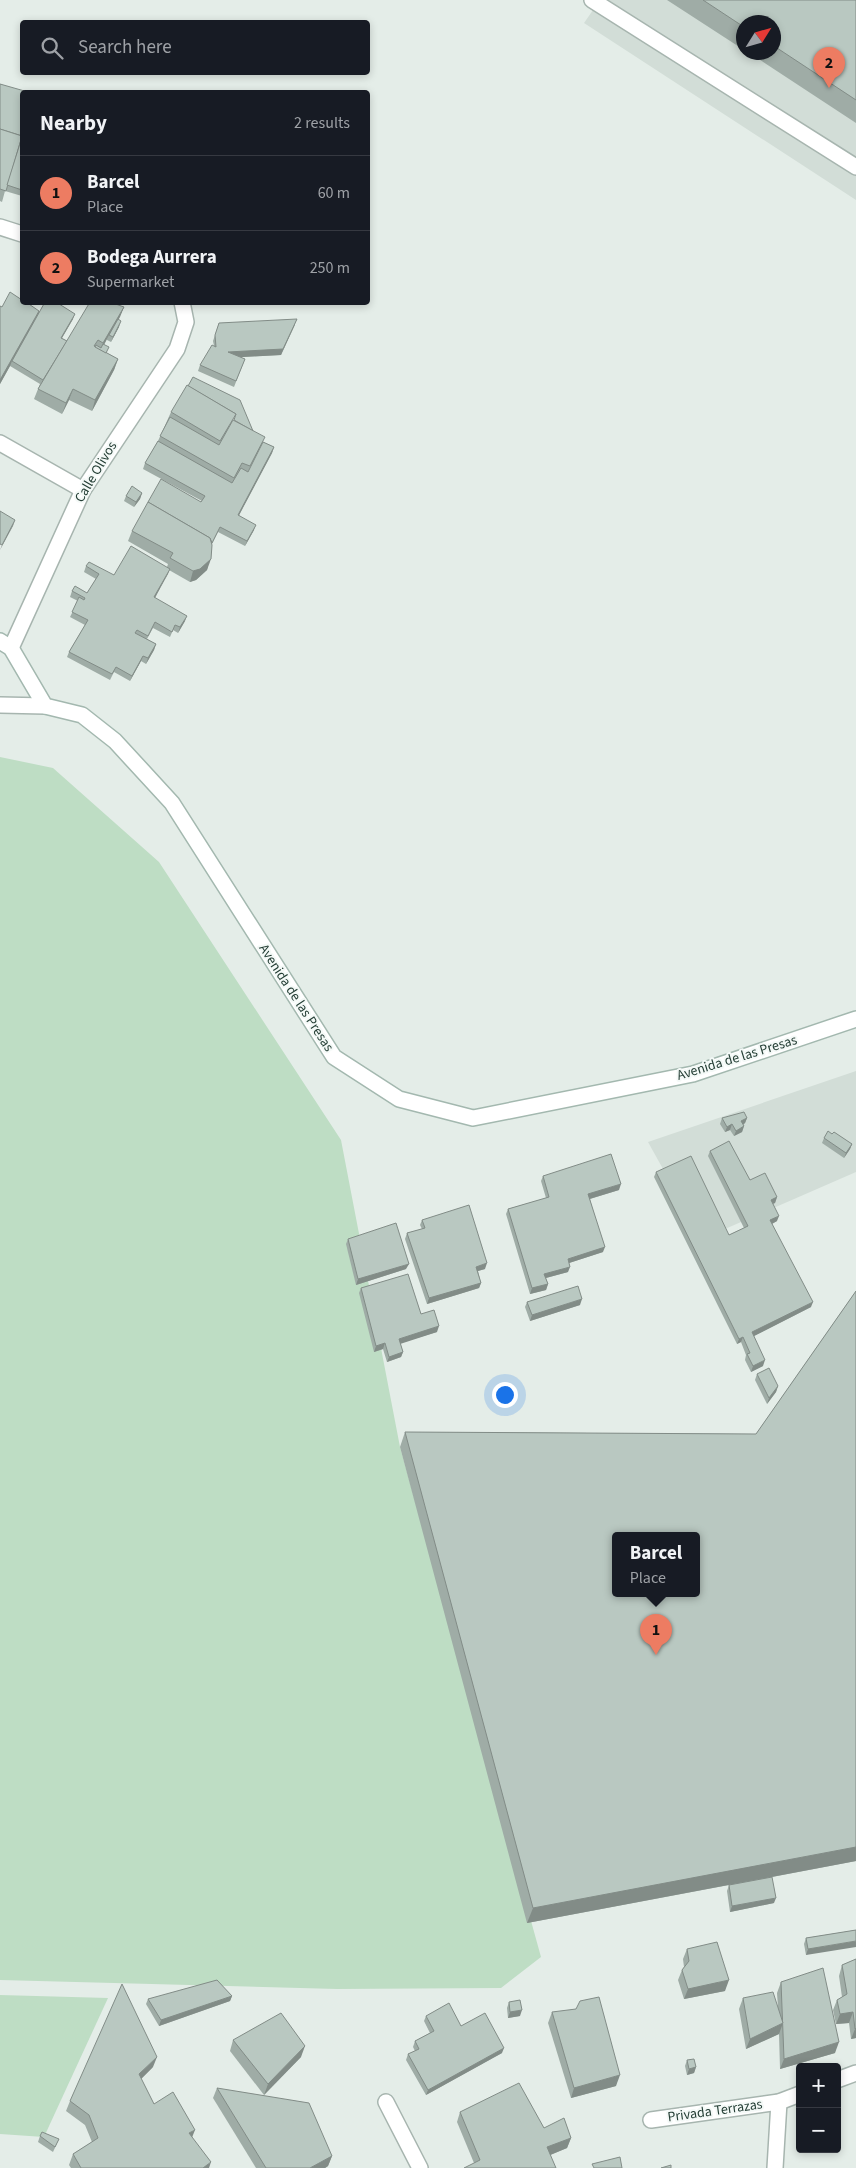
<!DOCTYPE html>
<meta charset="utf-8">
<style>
body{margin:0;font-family:"Source Sans 3",sans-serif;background:#20242c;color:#f1f3f6}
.controls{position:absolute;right:15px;bottom:15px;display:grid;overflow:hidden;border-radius:5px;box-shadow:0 2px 8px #0003}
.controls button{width:45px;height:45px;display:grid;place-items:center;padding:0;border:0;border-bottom:1px solid #363941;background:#171b24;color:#f1f3f6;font:25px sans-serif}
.compass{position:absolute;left:736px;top:15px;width:45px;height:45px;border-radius:50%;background:#171b24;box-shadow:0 2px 8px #0003;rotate:53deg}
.you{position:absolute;left:504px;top:1394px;width:18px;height:18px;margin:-12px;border:4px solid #fff;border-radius:50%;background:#1a73e8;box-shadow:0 0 0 8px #1a73e833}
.badge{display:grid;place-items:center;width:32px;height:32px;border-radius:50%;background:#ed7c62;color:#111;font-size:16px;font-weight:700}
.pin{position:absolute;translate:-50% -41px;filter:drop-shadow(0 1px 2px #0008)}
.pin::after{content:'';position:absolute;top:26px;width:18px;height:15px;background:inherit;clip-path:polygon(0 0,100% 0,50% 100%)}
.popup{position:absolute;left:612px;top:1532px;width:88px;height:65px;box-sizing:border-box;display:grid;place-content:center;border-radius:5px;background:#171b24;filter:drop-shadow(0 1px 4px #0005);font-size:16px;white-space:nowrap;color:#9ea1a6}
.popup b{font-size:19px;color:#f1f3f6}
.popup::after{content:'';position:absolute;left:50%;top:100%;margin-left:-10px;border:10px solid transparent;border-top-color:#171b24}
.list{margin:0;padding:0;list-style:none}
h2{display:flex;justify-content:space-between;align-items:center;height:65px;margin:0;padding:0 20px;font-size:21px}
h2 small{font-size:16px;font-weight:400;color:#9ea1a6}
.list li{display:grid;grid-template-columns:32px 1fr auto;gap:15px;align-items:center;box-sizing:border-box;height:75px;padding:0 20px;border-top:1px solid #363941}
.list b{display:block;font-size:19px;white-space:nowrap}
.list p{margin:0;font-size:16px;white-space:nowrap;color:#9ea1a6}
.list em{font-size:16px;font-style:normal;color:#9ea1a6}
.icon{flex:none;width:28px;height:28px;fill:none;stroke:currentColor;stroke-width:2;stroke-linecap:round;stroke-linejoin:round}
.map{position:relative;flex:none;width:856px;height:2168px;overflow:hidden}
.search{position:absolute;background:#171b24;box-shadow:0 2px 8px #0003;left:20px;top:20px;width:350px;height:55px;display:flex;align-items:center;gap:12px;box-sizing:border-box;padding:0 18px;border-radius:5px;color:#9ea1a6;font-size:19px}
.panel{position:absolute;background:#171b24;box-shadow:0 2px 8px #0003;left:20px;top:90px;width:350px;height:215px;border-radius:5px}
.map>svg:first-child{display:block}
.built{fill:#d2ddd7;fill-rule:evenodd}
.green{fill:#beddc4}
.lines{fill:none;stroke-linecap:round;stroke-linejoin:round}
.service-casing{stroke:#a7b5af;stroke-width:18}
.minor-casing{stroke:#a7b5af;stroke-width:18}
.tertiary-casing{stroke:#a7b5af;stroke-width:18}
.secondary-casing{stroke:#a3b8af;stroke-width:18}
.service{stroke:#fff;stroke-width:15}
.minor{stroke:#fff;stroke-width:15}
.tertiary{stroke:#fff;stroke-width:15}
.secondary{stroke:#fff;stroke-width:15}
.wall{fill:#9faca6}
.shaded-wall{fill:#828c87}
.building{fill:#b9c8c1;stroke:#828c87;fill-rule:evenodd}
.labels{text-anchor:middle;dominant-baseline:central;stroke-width:4;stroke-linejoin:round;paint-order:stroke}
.street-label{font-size:14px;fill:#243e35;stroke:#f4f9f7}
</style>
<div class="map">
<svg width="856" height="2168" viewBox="0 0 856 2168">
<rect width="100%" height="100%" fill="#e4ede8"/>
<g class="built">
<path d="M600 0H856V200L584 23ZM744 22H774V52H744Z"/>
<path d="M856 1071V1172L702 1239 648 1142Z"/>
</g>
<g class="green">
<path d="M0 757 53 768 159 862 341 1140 400 1447 541 1957 501 1988 337 1989 0 1980Z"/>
<path d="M0 1995 108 1998 44 2137 0 2134Z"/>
</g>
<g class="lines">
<defs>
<path id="service" d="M592 0 856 167"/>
<g id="minor">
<path d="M0 227 22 234"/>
<path d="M0 443 83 490"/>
<path d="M11 648 83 490 177 349 186 322 182 302"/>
<path d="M837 2080 856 2073"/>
<path d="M386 2102 420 2168"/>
<path d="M651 2120 779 2102 800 2094"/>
<path d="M775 2168 779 2102"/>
</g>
<path id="tertiary" d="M0 705 45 706"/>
<path id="secondary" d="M0 641 11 648 45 706 82 715 115 741 172 803 334 1057 399 1099 473 1118 693 1074 856 1019"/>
</defs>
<use href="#service" class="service-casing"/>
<use href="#minor" class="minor-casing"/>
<use href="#tertiary" class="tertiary-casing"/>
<use href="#secondary" class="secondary-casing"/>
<use href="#service" class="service"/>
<use href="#minor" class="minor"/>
<use href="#tertiary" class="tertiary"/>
<use href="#secondary" class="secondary"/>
</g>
<g class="wall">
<path d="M667 0H856V123L748 52H774V22H744V50Z"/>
<path d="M0 84 22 92V196L5 191 2 202 0 201Z"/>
<path d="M0 306 2 307 39 311 73 319 62 338 67 341 124 307 118 320 119 327 111 342 107 340V339L104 345 107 353 118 359 114 370 92 411 69 400 62 414 34 399 40 384 10 366 0 384Z"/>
<path d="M219 323 295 325 281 355 240 357 245 359 234 387 198 371 200 365 214 346 213 341Z"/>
<path d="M171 412 253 431 263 442 274 447 272 453 239 515 254 530 245 546 218 532 212 544 207 570 196 580 190 582 169 570 155 598 185 621 178 633 173 630 170 637 153 628 147 639 156 644 154 650 146 664 141 661 130 681 114 672 110 680 67 657 69 652 85 625 70 617 78 601 70 597 72 591 87 593 96 579 84 572 86 566 114 575 167 567 168 564 128 541 132 531 202 501 143 469 145 463 158 441Z"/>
<path d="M142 493 140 499 134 507 124 501 126 496Z"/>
<path d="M722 1118H747L745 1123 743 1125 744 1126 742 1132 734 1136 730 1130 725 1132 720 1124Z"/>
<path d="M832 1134 852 1144 850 1149 844 1158 822 1143 824 1138Z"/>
<path d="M710 1151 750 1180 777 1197 775 1203 773 1204 777 1221 772 1224 811 1307 754 1336 763 1366 751 1372 745 1360 746 1355 741 1342 737 1344 654 1177 656 1172 729 1235 744 1228 708 1156Z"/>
<path d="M543 1176 619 1190 590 1199 603 1252 569 1263 568 1272 546 1278 548 1284 546 1290 530 1294 506 1214 508 1209 546 1198 541 1181Z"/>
<path d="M422 1220 485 1269 478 1271 481 1283 479 1288 427 1304 405 1239 407 1233 422 1229 420 1225Z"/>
<path d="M348 1239 406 1269 356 1285 346 1244Z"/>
<path d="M361 1288 421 1314 437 1332 400 1343 403 1352 401 1357 387 1362 383 1349 374 1352 359 1293Z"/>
<path d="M856 1291V1861L772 1877 774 1903 730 1912 727 1891 729 1885 527 1923 400 1447 405 1432 756 1434Z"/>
<path d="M527 1302 580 1305 530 1321 525 1307Z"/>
<path d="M757 1374 778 1386 776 1392 767 1404 755 1380Z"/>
<path d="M856 1930 806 1955 804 1944 806 1938Z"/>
<path d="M687 1949 725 1991 684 1999 678 1980 682 1970 684 1967 683 1959Z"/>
<path d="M856 1959V2038L851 2039 849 2023 836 2024 833 2010 837 2000 842 1997 839 1976 842 1965Z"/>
<path d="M781 1982 835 2053 780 2069 779 2034 746 2049 739 2009 743 1998 778 2008 777 1993Z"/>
<path d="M232 1996 230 2001 159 2026 146 2004 148 1999Z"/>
<path d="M509 2002 520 2016 508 2018 507 2008Z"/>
<path d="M552 2012 616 2086 571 2098 548 2023Z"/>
<path d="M426 2016 461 2026 502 2053 426 2095 406 2060 408 2054 415 2051 413 2047 415 2041 430 2033 424 2021Z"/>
<path d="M233 2040 301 2057 264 2095 230 2051Z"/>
<path d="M687 2060 696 2067 694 2073 687 2075 685 2066Z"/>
<path d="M153 2067 141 2079 154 2104 192 2137 209 2168H71L69 2165 73 2154 92 2142 85 2125 66 2111 70 2101Z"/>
<path d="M217 2088 332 2156 328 2166 325 2168H256L213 2098Z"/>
<path d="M460 2112 544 2128 571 2138 567 2148 550 2155 474 2163 457 2122Z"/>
<path d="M40 2136 59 2139 53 2152 38 2142Z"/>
</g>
<g class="shaded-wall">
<path d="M124 307 120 317 110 335H109L99 354 103 343Z"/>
<path d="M39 311 35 322 12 361 10 366 0 384V380Z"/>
<path d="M75 314 73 319 59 343 61 338Z"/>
<path d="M297 319 281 355 226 358 228 352Z"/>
<path d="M121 321 119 327 111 342 113 337Z"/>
<path d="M118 359 114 370 92 411 95 400Z"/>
<path d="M73 389 69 400 62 414 66 403Z"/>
<path d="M274 447 272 453 236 521 238 515Z"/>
<path d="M142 493 140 499 134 507 136 502Z"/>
<path d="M15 520 13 526 0 550 2 545Z"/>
<path d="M256 525 254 530 245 546 247 541Z"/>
<path d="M211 559 207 570 196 580 190 582 193 571Z"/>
<path d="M170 569 168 574 152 603 154 597Z"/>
<path d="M187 616 185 621 178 633 180 627Z"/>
<path d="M156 644 154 650 146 664 148 658Z"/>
<path d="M143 656 141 661 130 681 132 676Z"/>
<path d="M747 1118 745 1123 739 1127 741 1121Z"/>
<path d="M732 1124 730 1130 725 1132 727 1127Z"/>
<path d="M744 1126 742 1132 734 1136 736 1131Z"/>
<path d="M852 1144 850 1149 844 1158 846 1153Z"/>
<path d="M621 1184 619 1190 586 1200 588 1194Z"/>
<path d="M777 1197 775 1203 769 1205 771 1200Z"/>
<path d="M779 1216 777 1221 768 1226 770 1220Z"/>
<path d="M605 1247 603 1252 566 1264 568 1259Z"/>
<path d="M487 1263 485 1269 474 1272 476 1267Z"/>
<path d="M409 1264 406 1269 356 1285 358 1279Z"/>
<path d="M570 1267 568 1272 542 1279 544 1274Z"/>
<path d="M481 1283 479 1288 427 1304 429 1298Z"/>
<path d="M548 1284 546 1290 530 1294 532 1288Z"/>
<path d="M582 1299 580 1305 530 1321 532 1315Z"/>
<path d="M813 1302 811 1307 750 1338 752 1332Z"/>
<path d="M439 1326 437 1332 397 1345 399 1339Z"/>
<path d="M743 1337 741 1342 737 1344 739 1339Z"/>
<path d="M385 1343 383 1349 374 1352 376 1346Z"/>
<path d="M403 1352 401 1357 387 1362 389 1357Z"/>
<path d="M765 1360 763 1366 751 1372 753 1366Z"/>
<path d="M778 1386 776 1392 767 1404 769 1398Z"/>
<path d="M856 1847V1861L527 1923 533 1908Z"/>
<path d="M776 1898 774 1903 730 1912 732 1906Z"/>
<path d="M856 1941V1947L806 1955 808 1949Z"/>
<path d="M729 1980 725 1991 684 1999 688 1989Z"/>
<path d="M232 1996 230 2001 159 2026 161 2020Z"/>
<path d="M522 2010 520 2016 508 2018 510 2012Z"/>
<path d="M853 2012 849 2023 836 2024 840 2014Z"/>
<path d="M783 2023 779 2034 746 2049 750 2039Z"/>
<path d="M856 2028V2038L851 2039 855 2029Z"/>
<path d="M839 2042 835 2053 780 2069 784 2059Z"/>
<path d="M305 2046 301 2057 264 2095 268 2084Z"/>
<path d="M504 2048 502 2053 426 2095 428 2090Z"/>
<path d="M157 2057 153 2067 135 2085 139 2074Z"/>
<path d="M696 2067 694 2073 687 2075 689 2069Z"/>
<path d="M620 2075 616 2086 571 2098 574 2088Z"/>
<path d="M195 2130 191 2140 189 2133Z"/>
<path d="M571 2138 567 2148 543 2158 547 2147Z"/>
<path d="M332 2156 328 2166 325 2168H310Z"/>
<path d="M211 2162 209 2168H203Z"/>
</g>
<g class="building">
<path d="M703 0H856V100L774 46V22H744V27Z"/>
<path d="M0 84 28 92H22V136L0 129Z"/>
<path d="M0 129 22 136 6 191 0 189Z"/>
<path d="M22 137V190L7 185Z"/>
<path d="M10 292 22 300V302H26L39 311 0 380V306L2 307Z"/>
<path d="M45 302H56L75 314 61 338 67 341 43 380 12 361Z"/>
<path d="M90 302H110L124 307 103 343 98 340 94 346 118 359 95 400 73 389 66 403 38 389Z"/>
<path d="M118 319 121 321 113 337 109 335Z"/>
<path d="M297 319 283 349 228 352 245 359 236 381 200 365 212 345 216 347 215 335 219 323Z"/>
<path d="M103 344 109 347 106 353 95 347 96 345 101 348Z"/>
<path d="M193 377 240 400 253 431 234 420 236 414 188 386Z"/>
<path d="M187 385 236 414 220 441 171 412Z"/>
<path d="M170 417 219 445 233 420 265 437 250 466 242 463 234 478 160 436Z"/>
<path d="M158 441 232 483 241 468 248 472 263 442 274 447 238 515 256 525 247 541 220 527 212 543 210 538 148 502 161 479 201 502 205 496 145 463Z"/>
<path d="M132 486 142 493 136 502 126 496Z"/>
<path d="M148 502 210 538 212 545 211 559 200 569 193 571 170 558 173 553 132 531Z"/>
<path d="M0 511 15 520 2 545 0 544Z"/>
<path d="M131 546 170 569 154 597 187 616 180 627 175 625 172 632 155 622 148 636 137 630 135 633 156 644 148 658 143 656 132 676 116 667 112 674 69 652 88 620 72 612 79 597 84 600 85 598 72 591 75 586 87 593 99 574 86 566 89 562 114 575Z"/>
<path d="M744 1112 747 1118 741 1121 744 1126 736 1131 732 1124 727 1127 722 1118Z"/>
<path d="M828 1131 832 1134 834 1132 852 1144 846 1153 824 1138Z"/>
<path d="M729 1141 750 1180 765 1173 777 1197 771 1200 779 1216 770 1220 813 1302 752 1332 765 1360 753 1366 747 1354 750 1353 743 1337 739 1339 656 1172 691 1156 729 1235 748 1226 710 1151Z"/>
<path d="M611 1154 621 1184 588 1194 605 1247 568 1259 570 1267 544 1274 548 1284 532 1288 508 1209 549 1197 543 1176Z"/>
<path d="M469 1205 487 1263 476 1267 481 1283 429 1298 407 1233 425 1228 422 1220Z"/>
<path d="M396 1223 409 1264 358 1279 348 1239Z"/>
<path d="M408 1274 421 1314 434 1310 439 1326 399 1339 403 1352 389 1357 385 1343 376 1346 361 1288Z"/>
<path d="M578 1286 582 1299 532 1315 527 1302Z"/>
<path d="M856 1291V1847L533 1908 405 1432 756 1434ZM616 1536H696V1594H616Z"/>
<path d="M769 1368 778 1386 769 1398 757 1374Z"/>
<path d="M772 1877 776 1898 732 1906 729 1885Z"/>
<path d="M856 1930V1941L808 1949 806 1938Z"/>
<path d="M717 1942 729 1980 688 1989 682 1970 689 1961 687 1949Z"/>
<path d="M856 1959V2028L855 2029 853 2012 840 2014 837 2000 847 1994 842 1965Z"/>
<path d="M823 1968 839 2042 784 2059 781 1982Z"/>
<path d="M217 1980 232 1996 161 2020 148 1999Z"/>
<path d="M122 1984 157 2057 139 2074 154 2104 173 2092 195 2130 189 2133 211 2162 203 2168H81L73 2154 98 2138 89 2115 70 2101Z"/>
<path d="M773 1992 783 2023 750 2039 743 1998Z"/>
<path d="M599 1997 620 2075 574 2088 552 2012 576 2009 580 2001Z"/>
<path d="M520 2000 522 2010 510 2012 509 2002Z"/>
<path d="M449 2003 461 2026 485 2013 504 2048 428 2090 408 2054 419 2049 415 2041 434 2031 426 2016Z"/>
<path d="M281 2013 305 2046 268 2084 233 2040Z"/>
<path d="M694 2059 696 2067 689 2069 687 2060Z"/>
<path d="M519 2083 544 2128 564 2118 571 2138 547 2147 556 2168H464L480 2160 460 2112Z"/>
<path d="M217 2088 309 2103 332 2156 310 2168H266Z"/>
<path d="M42 2132 59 2139 55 2147 40 2136Z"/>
<path d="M620 2157 622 2168H594L592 2164Z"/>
<path d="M671 2165V2168H661Z"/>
</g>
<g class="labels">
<g class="street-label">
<text transform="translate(96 472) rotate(-59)">Calle Olivos</text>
<text transform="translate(296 998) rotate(57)">Avenida de las Presas</text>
<text transform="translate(737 1058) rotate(-17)">Avenida de las Presas</text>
<text transform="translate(715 2111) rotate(-8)">Privada Terrazas</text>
</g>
</g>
</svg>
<div class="controls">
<button>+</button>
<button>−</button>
</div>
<svg class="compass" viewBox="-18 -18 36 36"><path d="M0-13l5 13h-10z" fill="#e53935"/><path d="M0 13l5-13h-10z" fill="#9ea1a6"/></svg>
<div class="you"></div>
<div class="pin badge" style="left:656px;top:1655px">1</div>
<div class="popup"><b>Barcel</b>Place</div>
<div class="pin badge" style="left:829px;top:88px">2</div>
<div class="search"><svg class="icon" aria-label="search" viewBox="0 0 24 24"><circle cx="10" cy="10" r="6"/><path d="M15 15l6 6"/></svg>Search here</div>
<section class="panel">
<h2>Nearby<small>2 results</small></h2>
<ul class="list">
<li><span class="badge">1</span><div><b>Barcel</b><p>Place</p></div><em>60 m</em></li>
<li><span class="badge">2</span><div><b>Bodega Aurrera</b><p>Supermarket</p></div><em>250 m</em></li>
</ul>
</section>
</div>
